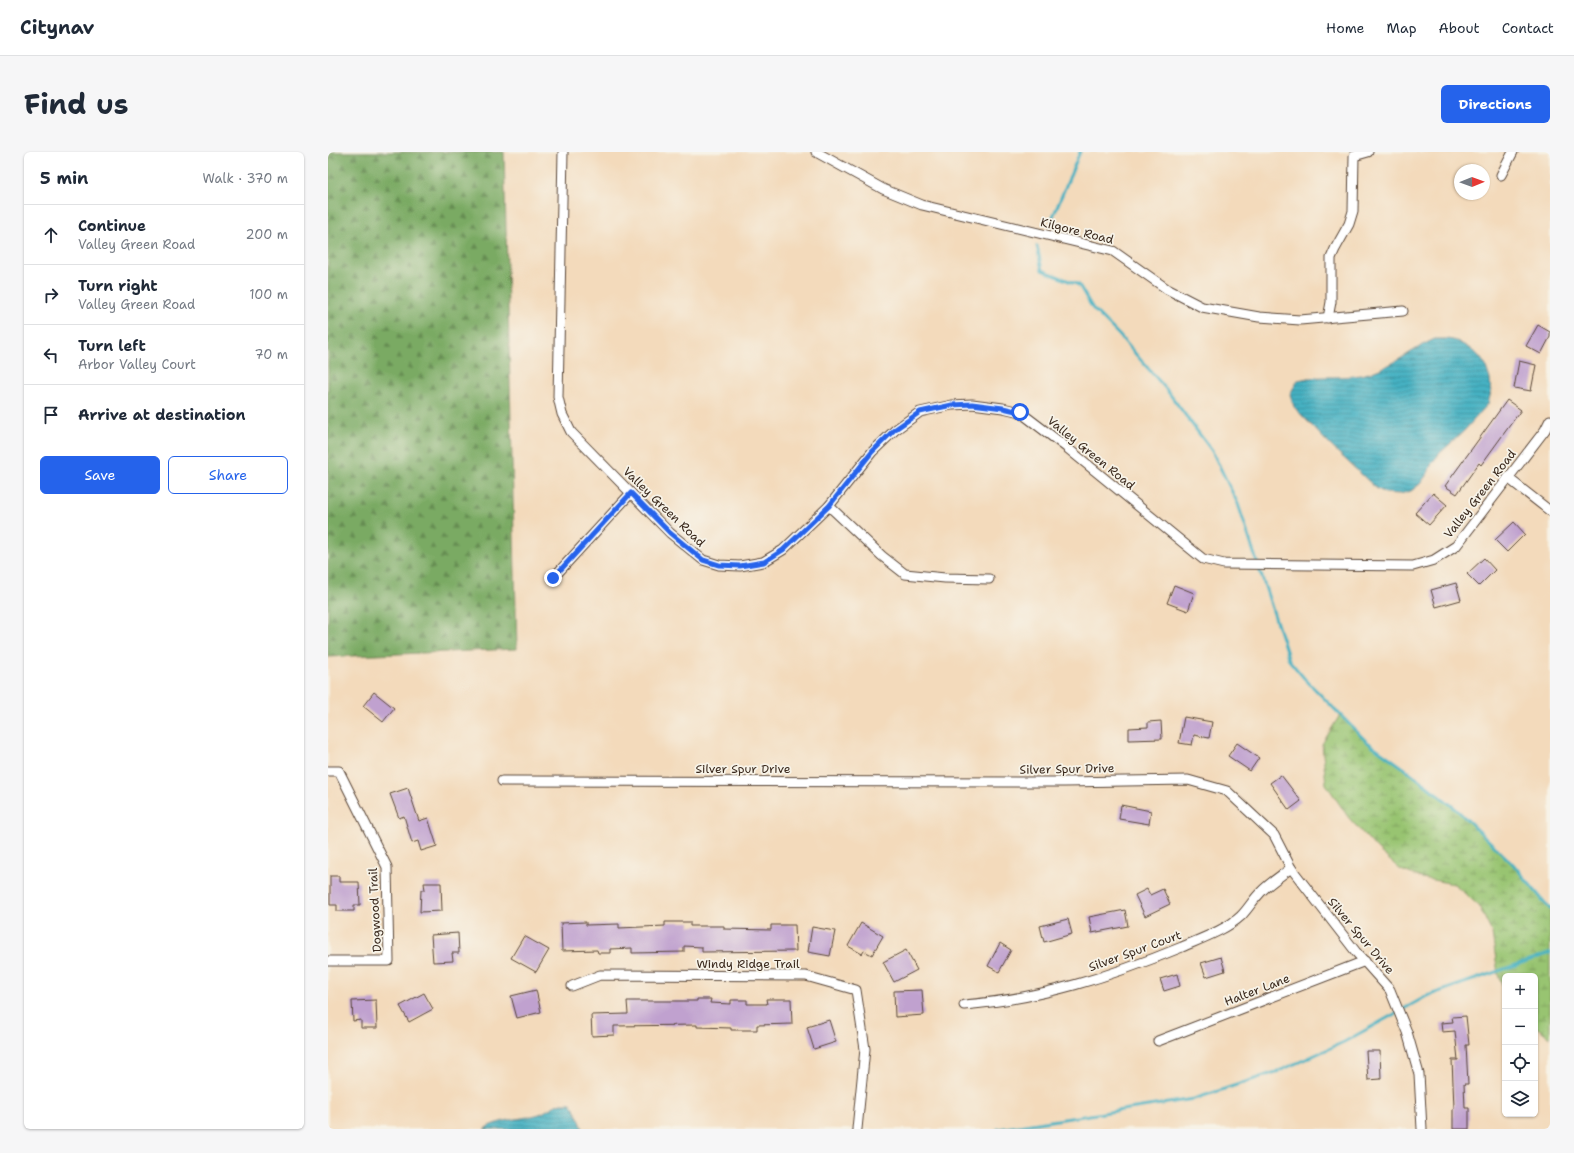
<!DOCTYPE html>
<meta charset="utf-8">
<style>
body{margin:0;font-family:"Shantell Sans",sans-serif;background:#f6f6f7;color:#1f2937}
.controls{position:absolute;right:12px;bottom:12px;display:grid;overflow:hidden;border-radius:6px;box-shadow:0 1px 3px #0004}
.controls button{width:36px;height:36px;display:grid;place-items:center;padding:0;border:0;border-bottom:1px solid #e0e1e3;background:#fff;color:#1f2937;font:20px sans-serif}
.compass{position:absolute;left:1126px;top:12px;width:36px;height:36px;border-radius:50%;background:#fff;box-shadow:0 1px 3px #0004;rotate:89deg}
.stop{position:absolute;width:12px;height:12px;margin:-9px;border:3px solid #2563eb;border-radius:50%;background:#fff}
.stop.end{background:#2563eb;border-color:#fff;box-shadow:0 1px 4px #0008}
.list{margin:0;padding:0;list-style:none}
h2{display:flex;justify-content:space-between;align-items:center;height:52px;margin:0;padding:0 16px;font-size:17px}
h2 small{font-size:13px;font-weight:400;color:#747a83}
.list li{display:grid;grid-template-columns:26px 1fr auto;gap:12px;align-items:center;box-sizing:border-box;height:60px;padding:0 16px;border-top:1px solid #e0e1e3}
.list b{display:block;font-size:15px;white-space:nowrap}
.list p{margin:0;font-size:13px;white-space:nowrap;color:#747a83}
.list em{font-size:13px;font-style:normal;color:#747a83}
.actions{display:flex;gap:8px;padding:12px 16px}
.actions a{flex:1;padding:9px 0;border:1px solid #2563eb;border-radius:6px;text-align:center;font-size:14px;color:#2563eb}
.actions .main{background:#2563eb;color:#fff}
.icon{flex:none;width:22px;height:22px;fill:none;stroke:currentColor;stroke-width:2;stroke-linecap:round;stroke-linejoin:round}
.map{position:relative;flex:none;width:1222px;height:977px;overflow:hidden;border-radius:6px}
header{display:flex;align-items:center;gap:24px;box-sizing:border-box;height:56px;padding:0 20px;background:#fff;border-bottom:1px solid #e0e1e3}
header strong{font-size:19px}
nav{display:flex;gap:22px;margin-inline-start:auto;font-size:14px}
.intro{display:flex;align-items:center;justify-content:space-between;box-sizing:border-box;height:96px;padding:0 24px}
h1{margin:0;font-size:28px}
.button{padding:10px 18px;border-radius:6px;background:#2563eb;color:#fff;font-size:14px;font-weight:700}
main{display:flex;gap:24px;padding:0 24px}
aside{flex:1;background:#fff;border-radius:6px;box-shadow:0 1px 3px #0004}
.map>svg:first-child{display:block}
.forest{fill:url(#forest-firs);stroke:#5a6a40}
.wetland{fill:url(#wetland-marsh);stroke:#6a7748}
.water{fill:url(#water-rules);stroke:#406e70}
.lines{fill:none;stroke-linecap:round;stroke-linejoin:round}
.stream{stroke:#45b1c2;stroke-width:3}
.building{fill:#c0a1cf}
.street-casing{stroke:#574436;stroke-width:11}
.street{stroke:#fff;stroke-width:9}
.route{stroke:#2563eb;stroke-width:5}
.labels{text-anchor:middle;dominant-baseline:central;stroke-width:3.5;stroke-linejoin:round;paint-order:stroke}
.street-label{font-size:12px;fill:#3b2a1e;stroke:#f7f3e8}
</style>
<header>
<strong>Citynav</strong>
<nav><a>Home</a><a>Map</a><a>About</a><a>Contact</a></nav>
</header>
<div class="intro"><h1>Find us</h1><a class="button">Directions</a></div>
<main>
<aside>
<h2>5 min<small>Walk · 370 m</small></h2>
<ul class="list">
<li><svg class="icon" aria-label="ahead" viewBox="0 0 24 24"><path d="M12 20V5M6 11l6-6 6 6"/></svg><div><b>Continue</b><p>Valley Green Road</p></div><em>200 m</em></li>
<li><svg class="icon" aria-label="right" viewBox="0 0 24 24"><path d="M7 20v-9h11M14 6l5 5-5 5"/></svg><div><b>Turn right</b><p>Valley Green Road</p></div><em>100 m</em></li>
<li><svg class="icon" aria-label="left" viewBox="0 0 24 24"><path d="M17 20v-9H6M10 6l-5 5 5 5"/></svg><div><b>Turn left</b><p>Arbor Valley Court</p></div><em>70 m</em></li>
<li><svg class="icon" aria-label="arrive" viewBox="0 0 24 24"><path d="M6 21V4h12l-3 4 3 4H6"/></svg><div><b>Arrive at destination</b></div></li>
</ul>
<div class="actions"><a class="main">Save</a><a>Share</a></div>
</aside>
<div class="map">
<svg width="1222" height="977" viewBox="0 0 1222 977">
<defs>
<pattern id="forest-firs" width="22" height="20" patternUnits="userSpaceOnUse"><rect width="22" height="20" fill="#7aaa63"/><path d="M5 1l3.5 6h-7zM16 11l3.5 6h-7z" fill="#658b51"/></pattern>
<pattern id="wetland-marsh" width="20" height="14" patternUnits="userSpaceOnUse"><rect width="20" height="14" fill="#98c471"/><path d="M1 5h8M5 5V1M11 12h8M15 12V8" fill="none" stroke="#7d9f5c"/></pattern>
<pattern id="water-rules" width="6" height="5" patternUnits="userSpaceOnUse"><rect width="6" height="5" fill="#45b1c2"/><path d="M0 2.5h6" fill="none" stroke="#3b909d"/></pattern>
</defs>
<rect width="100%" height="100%" fill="#f7f3e8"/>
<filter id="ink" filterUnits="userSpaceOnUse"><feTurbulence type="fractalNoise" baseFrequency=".025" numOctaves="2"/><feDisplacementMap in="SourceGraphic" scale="8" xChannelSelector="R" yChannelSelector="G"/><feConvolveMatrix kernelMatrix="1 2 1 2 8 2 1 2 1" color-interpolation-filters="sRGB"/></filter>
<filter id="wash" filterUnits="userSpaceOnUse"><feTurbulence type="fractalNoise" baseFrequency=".012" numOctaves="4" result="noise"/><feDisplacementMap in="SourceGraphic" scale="16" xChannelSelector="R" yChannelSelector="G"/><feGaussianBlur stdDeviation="0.9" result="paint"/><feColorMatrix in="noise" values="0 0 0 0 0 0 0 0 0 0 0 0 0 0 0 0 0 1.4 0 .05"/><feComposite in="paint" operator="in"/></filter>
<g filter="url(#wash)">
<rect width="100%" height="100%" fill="#f3dabb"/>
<path class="forest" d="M0 0H176L189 497 0 505Z"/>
<path class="wetland" d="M1012 563 1042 592 1080 619 1128 657 1185 712 1222 757V885L1207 874V824H1177V841L1170 822 1164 781 1151 754 1126 732 1094 726 1073 718 1050 698 1020 665 998 632 994 592Z"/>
<g class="water">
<path d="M1107 187H1120L1129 189 1141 196 1151 204 1157 212 1162 227 1163 240 1160 252 1136 279 1112 301 1104 311 1100 321 1092 332 1083 339 1072 342 1057 341 1048 336 1003 294 966 255 962 242 970 228C994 222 1017 228 1041 221 1054 217 1069 209 1080 202 1090 196 1097 191 1107 187Z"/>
<path d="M233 951H243L250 964 255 977H156C170 967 191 968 208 963 217 961 224 954 233 951Z"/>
</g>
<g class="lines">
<g class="stream">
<path d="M724 67 752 0"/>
<path d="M709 94 714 118 751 133 765 157 791 183 838 237 884 299 910 352 961 508 976 526 1038 589 1080 619 1128 657 1185 712 1222 757"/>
<path d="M670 977 866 947 951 919 1016 890 1099 844 1222 801"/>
</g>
</g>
<g id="blocks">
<g class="building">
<path d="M1210 173 1222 180V185L1213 202 1198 194Z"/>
<path d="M1191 209 1208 213 1203 239 1186 236Z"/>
<path d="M1179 248 1193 258 1153 313 1151 311 1129 342 1117 334Z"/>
<path d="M1105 341 1119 353 1101 373 1087 361Z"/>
<path d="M1186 370 1197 382 1179 400 1167 388Z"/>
<path d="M1156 406 1167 418 1151 434 1139 422Z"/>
<path d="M1128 431 1133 448 1108 455 1103 438Z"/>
<path d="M846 433 866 441 860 459 839 451Z"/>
<path d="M46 540 66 556 55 570 35 554Z"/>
<path d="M856 565 884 570 881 586 866 583 864 593 851 591Z"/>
<path d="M833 569 834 587 801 588V576L820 575V570Z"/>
<path d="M909 591 931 606 922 619 900 604Z"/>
<path d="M953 623 973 649 961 658 942 631Z"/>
<path d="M80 636 91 669 100 666 109 694 93 699 90 689 84 691 76 664 71 666 62 642Z"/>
<path d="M793 653 823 659 821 672 791 667Z"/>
<path d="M2 724H11V730H31L32 753H26V759H9V753H2Z"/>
<path d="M96 731H113L114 759 92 760 93 738H97Z"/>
<path d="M819 737 822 743 835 737 842 752 817 764 807 743Z"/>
<path d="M797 758 800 774 764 781 761 765Z"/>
<path d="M740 767 744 782 716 790 712 774Z"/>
<path d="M258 770V773L291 772V776L337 774V770H362V774H396V777L443 778V773H467L468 799 374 800V795L356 794V800L304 801V796L282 797V801H270L269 798 234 799 233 771Z"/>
<path d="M533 771 555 784 544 803 536 799 534 802 520 794Z"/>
<path d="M484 775 507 779 502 804 480 800Z"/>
<path d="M130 781 131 801H124L125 809 105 810 103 783Z"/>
<path d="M196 784 221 798 208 820 183 806Z"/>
<path d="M672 791 683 798 671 820 660 814Z"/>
<path d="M578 798 589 818 566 830 555 810Z"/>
<path d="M893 805 897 819 878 825 873 811Z"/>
<path d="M849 822 852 834 836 839 832 827Z"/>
<path d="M208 838 213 860 189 866 183 844Z"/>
<path d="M594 838 596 863 567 865 566 839Z"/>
<path d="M96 841 105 857 81 870 72 854Z"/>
<path d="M369 847H383L382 851 403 852V848H419V852H439L438 847H463L464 872 429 873V878H403V876L369 875V873L286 874V883L264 884 263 863 300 862 299 849H369Z"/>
<path d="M48 848 49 876H33V868L25 869 24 849Z"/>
<path d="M1138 864 1141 893H1138L1140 932H1136L1137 956H1141V977H1125V956H1126L1124 908H1130L1127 879 1114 880 1113 871 1125 870 1124 865Z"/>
<path d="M501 868 508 890 486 897 479 875Z"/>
<path d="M1038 899H1052L1053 927 1040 928Z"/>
</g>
</g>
</g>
<g filter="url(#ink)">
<use href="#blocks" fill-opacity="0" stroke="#574436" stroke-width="1"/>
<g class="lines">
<defs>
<g id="street">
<path d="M235 0 230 245 234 262 243 280 342 381 375 408 391 413 412 414 435 410 455 398 501 354 544 300 567 278 592 260 624 253 644 252 675 256 692 260 738 295 875 407 896 412 1085 414 1106 408 1128 394 1217 278 1222 268"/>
<path d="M488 0 555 37 594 53 785 99 839 137 874 155 931 165 972 168 1075 159"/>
<path d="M1173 23 1185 0"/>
<path d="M1000 166 1003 150V106L1007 97 1021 72 1025 59 1026 4 1040 0"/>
<path d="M1180 326 1222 359"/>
<path d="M501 354 554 404 577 422 617 426 661 427"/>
<path d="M225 426 303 341"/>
<path d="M0 619H11L59 715 61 809H0"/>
<path d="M174 629 736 630 860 628 899 639 946 683 963 716 1028 800 1062 838 1079 880 1091 922 1094 977"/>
<path d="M244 834 272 823 478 824 528 838 537 897 529 977"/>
<path d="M636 853C712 847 784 824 854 795 872 787 898 778 913 764 920 757 925 748 932 741 941 731 953 724 963 716"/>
<path d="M830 889 1037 809"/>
</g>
</defs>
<use href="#street" class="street-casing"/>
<use href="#street" class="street"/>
</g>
</g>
<g class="lines" filter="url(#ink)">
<path class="route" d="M225 426 303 341 342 381 375 408 391 413 412 414 436 410 455 398 501 354 544 300 566 278 592 260 624 253 644 252 675 256 692 260"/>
</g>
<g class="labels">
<g class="street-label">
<text transform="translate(749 79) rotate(14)">Kilgore Road</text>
<text transform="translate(763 301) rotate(39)">Valley Green Road</text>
<text transform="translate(1152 342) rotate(-52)">Valley Green Road</text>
<text transform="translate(336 355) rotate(44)">Valley Green Road</text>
<text x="415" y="617">Silver Spur Drive</text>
<text transform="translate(739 617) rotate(-1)">Silver Spur Drive</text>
<text transform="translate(47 758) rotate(-93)">Dogwood Trail</text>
<text transform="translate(1033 784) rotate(50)">Silver Spur Drive</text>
<text transform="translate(807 799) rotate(-20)">Silver Spur Court</text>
<text x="420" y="812">Windy Ridge Trail</text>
<text transform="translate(929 838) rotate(-21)">Halter Lane</text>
</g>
</g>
</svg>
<div class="controls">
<button>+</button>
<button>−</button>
<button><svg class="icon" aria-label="locate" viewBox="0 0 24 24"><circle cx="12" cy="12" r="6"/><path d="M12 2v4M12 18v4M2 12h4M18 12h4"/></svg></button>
<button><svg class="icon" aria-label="layers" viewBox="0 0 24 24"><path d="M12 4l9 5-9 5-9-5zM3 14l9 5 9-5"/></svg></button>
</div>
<svg class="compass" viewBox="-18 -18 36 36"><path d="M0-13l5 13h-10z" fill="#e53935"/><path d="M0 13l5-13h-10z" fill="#747a83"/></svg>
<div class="stop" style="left:692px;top:260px"></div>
<div class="stop end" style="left:225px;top:426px"></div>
</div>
</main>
